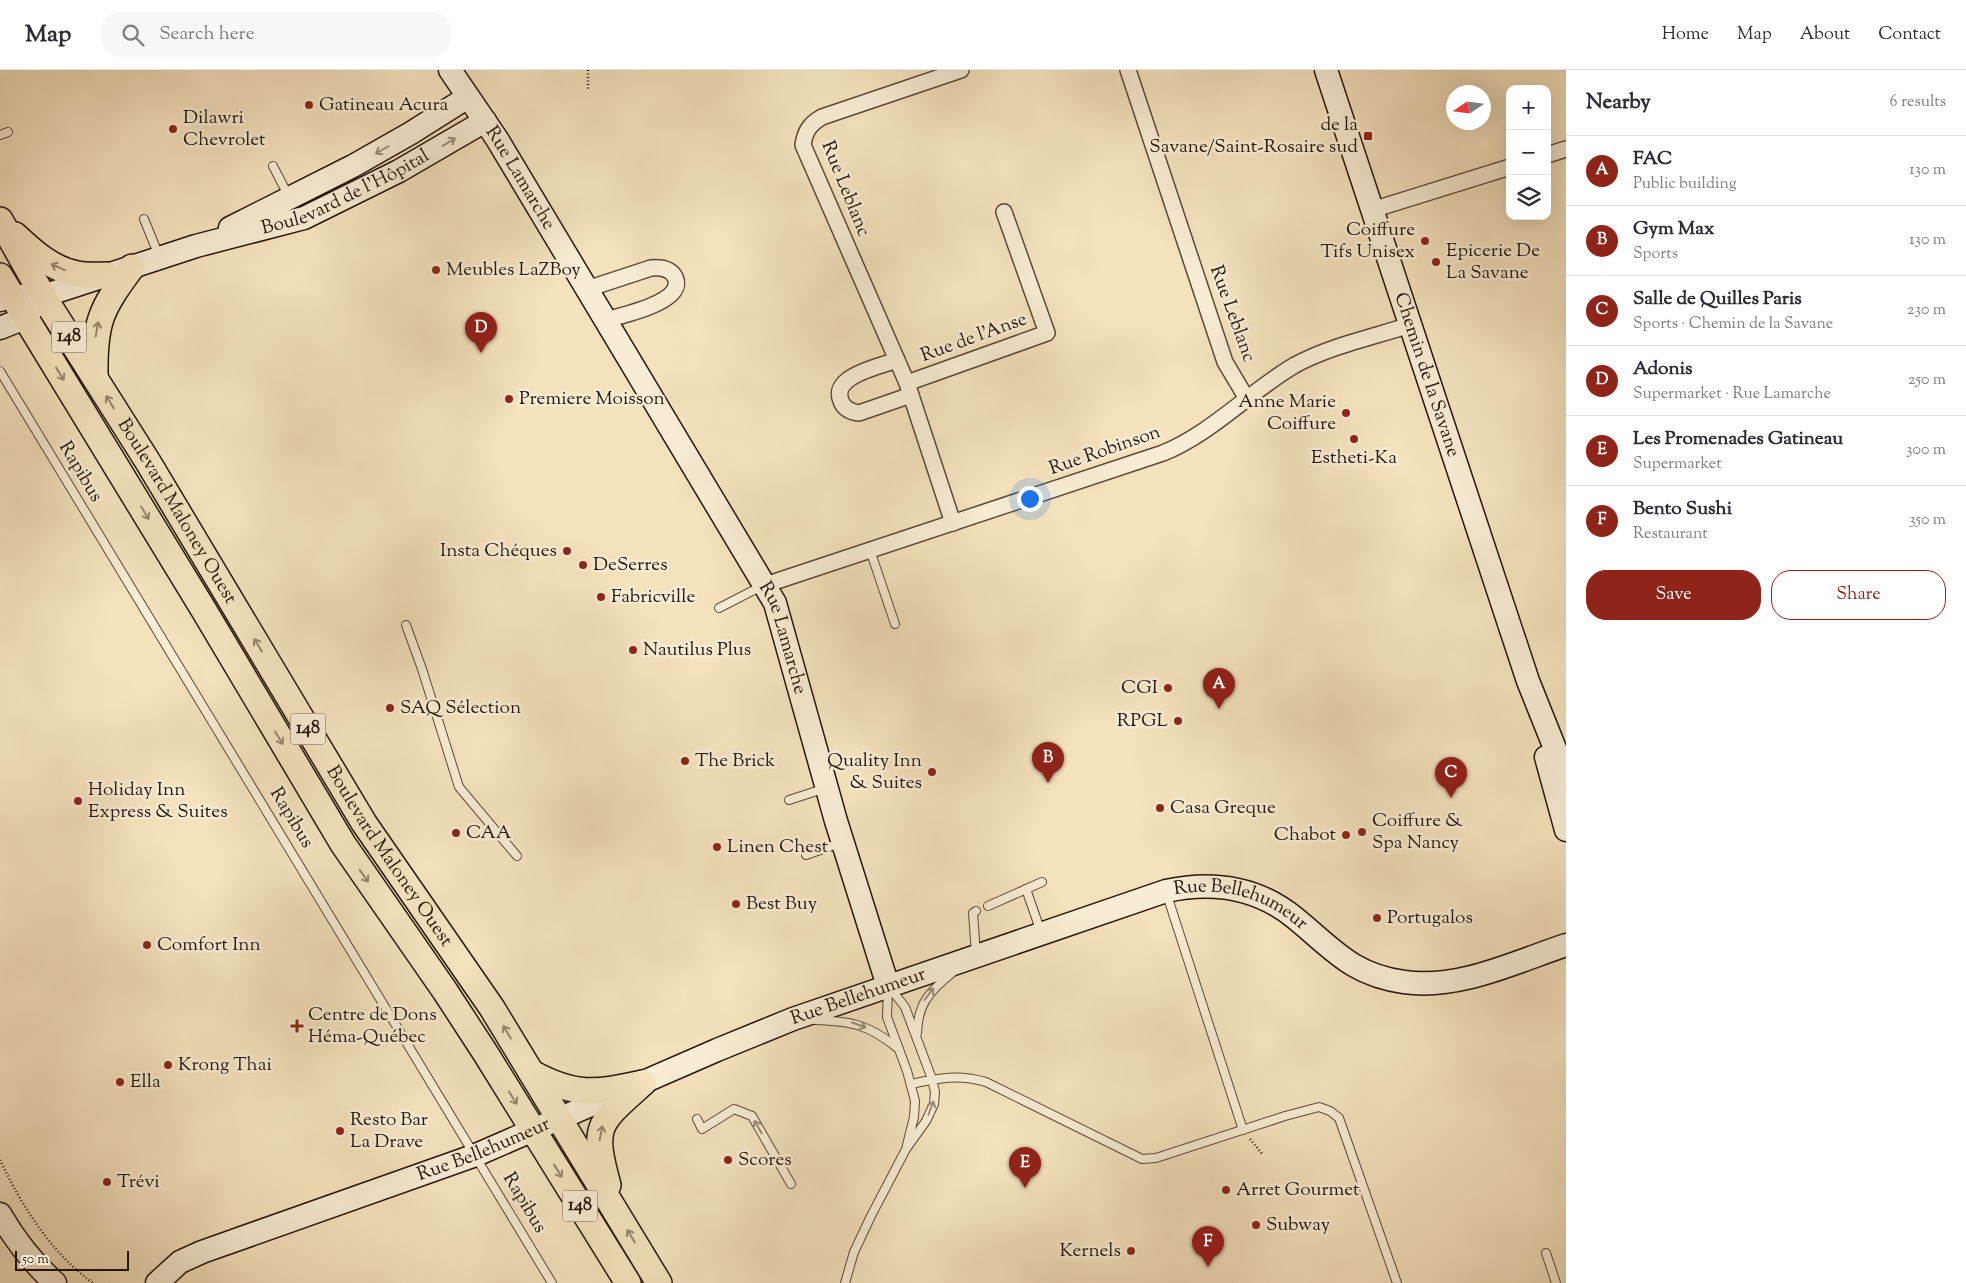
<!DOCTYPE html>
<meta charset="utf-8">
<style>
body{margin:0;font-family:"Sorts Mill Goudy",serif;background:#f7f7f7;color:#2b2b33}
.controls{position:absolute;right:15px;top:15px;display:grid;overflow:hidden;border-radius:10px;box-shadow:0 5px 20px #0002}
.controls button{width:45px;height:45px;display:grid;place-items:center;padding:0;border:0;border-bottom:1px solid #e1e1e2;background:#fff;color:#2b2b33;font:25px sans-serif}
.compass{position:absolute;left:1446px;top:15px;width:45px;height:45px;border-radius:50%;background:#fff;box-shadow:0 5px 20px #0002;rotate:257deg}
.scale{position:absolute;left:15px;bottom:12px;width:114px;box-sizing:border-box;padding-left:5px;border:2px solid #25160c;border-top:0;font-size:14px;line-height:18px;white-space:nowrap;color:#25160c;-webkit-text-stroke:4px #f8ecd4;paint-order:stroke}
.you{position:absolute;left:1029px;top:428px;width:18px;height:18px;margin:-12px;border:4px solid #fff;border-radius:50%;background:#1a73e8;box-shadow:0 0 0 8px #1a73e833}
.badge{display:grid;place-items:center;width:32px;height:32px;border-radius:50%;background:#8f2418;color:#fff;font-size:16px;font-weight:700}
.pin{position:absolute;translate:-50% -41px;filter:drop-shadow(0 1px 2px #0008)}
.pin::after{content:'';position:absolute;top:26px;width:18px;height:15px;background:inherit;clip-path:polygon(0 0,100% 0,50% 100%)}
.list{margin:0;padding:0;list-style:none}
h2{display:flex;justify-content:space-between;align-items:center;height:65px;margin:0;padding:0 20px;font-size:21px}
h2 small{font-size:16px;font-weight:400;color:#7c7c81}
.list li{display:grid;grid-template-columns:32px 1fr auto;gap:15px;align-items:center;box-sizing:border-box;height:70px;padding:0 20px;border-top:1px solid #e1e1e2}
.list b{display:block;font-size:19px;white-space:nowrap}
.list p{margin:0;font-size:16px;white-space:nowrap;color:#7c7c81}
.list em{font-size:16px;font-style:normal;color:#7c7c81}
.actions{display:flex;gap:10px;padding:15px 20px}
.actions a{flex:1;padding:11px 0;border:1px solid #8f2418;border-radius:20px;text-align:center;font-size:18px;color:#8f2418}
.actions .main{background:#8f2418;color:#fff}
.icon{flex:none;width:28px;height:28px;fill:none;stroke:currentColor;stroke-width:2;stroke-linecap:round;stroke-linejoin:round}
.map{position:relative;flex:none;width:1566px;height:1213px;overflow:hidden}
header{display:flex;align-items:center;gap:30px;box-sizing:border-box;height:70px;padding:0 25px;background:#fff;border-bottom:1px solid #e1e1e2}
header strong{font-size:24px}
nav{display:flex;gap:28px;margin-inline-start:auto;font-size:18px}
.search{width:350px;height:45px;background:#f7f7f7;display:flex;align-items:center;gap:12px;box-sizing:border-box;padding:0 18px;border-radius:20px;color:#7c7c81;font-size:19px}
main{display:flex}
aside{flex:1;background:#fff}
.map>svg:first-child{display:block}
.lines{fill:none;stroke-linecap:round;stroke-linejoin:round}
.lane-casing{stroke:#594938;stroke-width:10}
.street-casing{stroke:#594938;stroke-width:18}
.secondary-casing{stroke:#25160c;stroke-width:25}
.primary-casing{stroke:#25160c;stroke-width:28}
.path{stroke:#25160c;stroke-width:2.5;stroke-dasharray:1 2.5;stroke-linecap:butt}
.lane{stroke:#f8ecd4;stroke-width:8}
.street{stroke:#f8ecd4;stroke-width:15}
.secondary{stroke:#f8ecd4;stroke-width:22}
.primary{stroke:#f4e2bd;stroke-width:25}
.oneway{stroke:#998c7a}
.oneway2{stroke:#97866d}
.poi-dot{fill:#8f2418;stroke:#f8ecd4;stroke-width:2}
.labels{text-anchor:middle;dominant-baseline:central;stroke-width:5;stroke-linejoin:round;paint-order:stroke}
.shield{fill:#f8ecd4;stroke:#645648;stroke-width:1}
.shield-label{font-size:18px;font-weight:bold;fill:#25160c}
.poi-label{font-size:19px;fill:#25160c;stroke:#f8ecd4;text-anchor:start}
.street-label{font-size:19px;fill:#25160c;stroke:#f8ecd4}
</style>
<header>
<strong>Map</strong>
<div class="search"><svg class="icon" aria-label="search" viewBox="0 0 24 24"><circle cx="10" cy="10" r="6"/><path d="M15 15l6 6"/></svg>Search here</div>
<nav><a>Home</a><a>Map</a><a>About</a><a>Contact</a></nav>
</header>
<main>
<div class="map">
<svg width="1566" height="1213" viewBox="0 0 1566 1213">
<rect width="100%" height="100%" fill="#f4e2bd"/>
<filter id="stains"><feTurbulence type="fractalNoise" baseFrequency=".004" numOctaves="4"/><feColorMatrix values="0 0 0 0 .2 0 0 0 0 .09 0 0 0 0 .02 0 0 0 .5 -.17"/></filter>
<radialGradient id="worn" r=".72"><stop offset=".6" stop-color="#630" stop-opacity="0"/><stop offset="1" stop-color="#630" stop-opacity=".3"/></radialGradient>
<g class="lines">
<defs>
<g id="lane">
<path d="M0 65 8 62"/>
<path d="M273 96 289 127"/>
<path d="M144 149 159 186"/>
<path d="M0 301 552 1213"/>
<path d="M870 480 895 554"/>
<path d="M719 538 762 516"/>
<path d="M406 555 422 599 459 717 517 786"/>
<path d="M789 730 826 718"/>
<path d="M806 785 840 773"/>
<path d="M1026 819 1041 862"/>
<path d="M1166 822 1243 1060"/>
<path d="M988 836 1042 812"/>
<path d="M976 841 973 843 976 884"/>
<path d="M888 919 887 947 907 1001 915 1031 914 1047 907 1075"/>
<path d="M815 950C853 951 869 955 899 979"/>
<path d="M917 963C918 933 930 921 952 903"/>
<path d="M911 1014C939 1008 959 1004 986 1012L1142 1089 1156 1088 1285 1046 1319 1037 1330 1041 1339 1048 1397 1213"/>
<path d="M697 1049 702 1059 734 1039 752 1046 791 1114"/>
<path d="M1546 1183 1556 1213"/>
<path d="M845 1213 854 1182 871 1146 906 1079 926 1051 934 1034 935 1022 932 1009 905 937 890 918"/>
</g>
<g id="street">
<path d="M1128 0 1225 292 1247 329"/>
<path d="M1547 85 1566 79"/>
<path d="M1372 140 1510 97"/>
<path d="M587 219 651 198C661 197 670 198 675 207 687 232 622 245 606 250"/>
<path d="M897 290C881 296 830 306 841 331 844 339 851 342 859 343L911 325"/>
<path d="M907 313 1047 263 1004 142"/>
<path d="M953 453 907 313 803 75C805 61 810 54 822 47L961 0"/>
<path d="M765 515 1163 383C1212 363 1249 322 1295 295 1330 276 1373 267 1410 255"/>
</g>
<g id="secondary">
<path id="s1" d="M450 0 497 69 775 533 836 751 888 916"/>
<path id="s2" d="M1326 0 1528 611 1566 706"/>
<path d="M230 158 353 96 411 63 468 27"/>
<path id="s3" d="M0 230 12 226H43L196 176 304 148 399 101 485 51"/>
<path d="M0 258 25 248 36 234"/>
<path d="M1546 687 1566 760"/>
<path d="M0 1144C15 1170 33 1193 55 1213"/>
<path id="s4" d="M157 1213 180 1192 202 1182 476 1085 717 980 793 949 1166 821C1212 811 1257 817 1295 848 1333 879 1352 905 1404 912 1459 920 1515 892 1566 875"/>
</g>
<g id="primary">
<path id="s5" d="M0 150 43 226 148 392 364 753 492 938 659 1213"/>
<path d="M15 165C33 182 53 200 78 204 87 206 97 205 106 205"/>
<path d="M0 206 205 542 343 774 445 921 486 984 628 1213"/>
<path d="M95 308C94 253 100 240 132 197"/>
<path d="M532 1003C576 1027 596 1023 643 1013"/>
<path d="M608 1115C591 1054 599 1053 643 1013"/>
</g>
</defs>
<use href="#lane" class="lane-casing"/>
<use href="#street" class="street-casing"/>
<use href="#secondary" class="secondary-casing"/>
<use href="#primary" class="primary-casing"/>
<g class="path">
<path d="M588 0V20"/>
<path d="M1250 1069 1263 1085"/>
<path d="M0 1090C22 1136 50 1182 93 1213"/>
</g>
<use href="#lane" class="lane"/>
<use href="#street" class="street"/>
<use href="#secondary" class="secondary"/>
<use href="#primary" class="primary"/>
</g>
<defs><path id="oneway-shaft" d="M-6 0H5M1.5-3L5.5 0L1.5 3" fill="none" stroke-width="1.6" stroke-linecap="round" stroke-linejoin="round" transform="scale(1.25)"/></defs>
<g class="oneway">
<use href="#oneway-shaft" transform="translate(449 72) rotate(-31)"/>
<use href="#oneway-shaft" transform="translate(382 80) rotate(150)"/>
<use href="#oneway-shaft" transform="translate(929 924) rotate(-53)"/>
<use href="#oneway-shaft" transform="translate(859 955) rotate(19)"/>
<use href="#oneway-shaft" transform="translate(931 1038) rotate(-69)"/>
<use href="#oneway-shaft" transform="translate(758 1057) rotate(-120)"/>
</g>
<g class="oneway2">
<use href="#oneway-shaft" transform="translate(58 197) rotate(-156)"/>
<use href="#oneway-shaft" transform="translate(97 259) rotate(-80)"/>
<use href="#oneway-shaft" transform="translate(60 304) rotate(58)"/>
<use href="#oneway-shaft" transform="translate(110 332) rotate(-122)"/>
<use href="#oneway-shaft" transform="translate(145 443) rotate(59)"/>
<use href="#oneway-shaft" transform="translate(258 575) rotate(-121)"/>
<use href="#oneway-shaft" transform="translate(279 668) rotate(59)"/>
<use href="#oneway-shaft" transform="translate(364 806) rotate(55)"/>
<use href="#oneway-shaft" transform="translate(507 962) rotate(-121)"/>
<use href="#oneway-shaft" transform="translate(513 1028) rotate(58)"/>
<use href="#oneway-shaft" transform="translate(601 1063) rotate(-79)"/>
<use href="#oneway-shaft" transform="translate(558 1101) rotate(58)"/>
<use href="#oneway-shaft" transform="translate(631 1166) rotate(-121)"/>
</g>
<g class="poi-dot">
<circle cx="309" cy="35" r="5"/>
<circle cx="173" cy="59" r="5"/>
<rect x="1363" y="61" width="10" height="10" rx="2.5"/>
<circle cx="1425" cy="171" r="5"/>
<circle cx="1436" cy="192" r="5"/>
<circle cx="436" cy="200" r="5"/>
<circle cx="509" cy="329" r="5"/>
<circle cx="1346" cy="343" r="5"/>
<circle cx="1354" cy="369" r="5"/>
<circle cx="567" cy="481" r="5"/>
<circle cx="583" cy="495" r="5"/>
<circle cx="601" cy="527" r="5"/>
<circle cx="633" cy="580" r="5"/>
<circle cx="1168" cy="618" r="5"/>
<circle cx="390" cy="638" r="5"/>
<circle cx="1178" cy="651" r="5"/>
<circle cx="685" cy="691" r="5"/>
<circle cx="932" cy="702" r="5"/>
<circle cx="78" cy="731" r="5"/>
<circle cx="1160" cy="738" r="5"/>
<circle cx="1362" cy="762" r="5"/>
<circle cx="456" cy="763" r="5"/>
<circle cx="1346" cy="765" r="5"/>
<circle cx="717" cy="777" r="5"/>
<circle cx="736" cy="834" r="5"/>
<circle cx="1377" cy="848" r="5"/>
<circle cx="147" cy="875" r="5"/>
<path d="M294.5 948.5h5v5h5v5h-5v5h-5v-5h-5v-5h5z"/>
<circle cx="168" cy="995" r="5"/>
<circle cx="120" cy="1012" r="5"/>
<circle cx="340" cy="1061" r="5"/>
<circle cx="728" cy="1090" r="5"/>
<circle cx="107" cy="1112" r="5"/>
<circle cx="1226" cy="1120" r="5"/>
<circle cx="1256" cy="1155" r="5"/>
<circle cx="1131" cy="1181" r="5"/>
</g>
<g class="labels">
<g class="shield">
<rect x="51.5" y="251.5" width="35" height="31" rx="4"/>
<rect x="290.5" y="643.5" width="35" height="31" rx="4"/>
<rect x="562.5" y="1120.5" width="35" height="31" rx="4"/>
</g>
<g class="shield-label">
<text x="69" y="267">148</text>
<text x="308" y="659">148</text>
<text x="580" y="1136">148</text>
</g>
<g class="poi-label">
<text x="319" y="35">Gatineau Acura</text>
<text x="183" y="48">Dilawri<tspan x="183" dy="22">Chevrolet</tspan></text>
<text x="1358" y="55" text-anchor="end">de la<tspan x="1358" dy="22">Savane/Saint-Rosaire sud</tspan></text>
<text x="1415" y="160" text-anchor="end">Coiffure<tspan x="1415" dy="22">Tifs Unisex</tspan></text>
<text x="1446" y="181">Epicerie De<tspan x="1446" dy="22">La Savane</tspan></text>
<text x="446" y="200">Meubles LaZBoy</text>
<text x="519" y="329">Premiere Moisson</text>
<text x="1336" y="332" text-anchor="end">Anne Marie<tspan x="1336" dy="22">Coiffure</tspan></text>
<text x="1354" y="388" text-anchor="middle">Estheti-Ka</text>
<text x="557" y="481" text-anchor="end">Insta Chéques</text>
<text x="593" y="495">DeSerres</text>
<text x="611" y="527">Fabricville</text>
<text x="643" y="580">Nautilus Plus</text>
<text x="1158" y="618" text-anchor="end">CGI</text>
<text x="400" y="638">SAQ Sélection</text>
<text x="1168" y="651" text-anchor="end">RPGL</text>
<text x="695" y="691">The Brick</text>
<text x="922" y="691" text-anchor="end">Quality Inn<tspan x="922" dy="22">&amp; Suites</tspan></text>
<text x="88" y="720">Holiday Inn<tspan x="88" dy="22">Express &amp; Suites</tspan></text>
<text x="1170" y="738">Casa Greque</text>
<text x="1372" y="751">Coiffure &amp;<tspan x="1372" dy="22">Spa Nancy</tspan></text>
<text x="466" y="763">CAA</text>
<text x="1336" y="765" text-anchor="end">Chabot</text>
<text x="727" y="777">Linen Chest</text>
<text x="746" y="834">Best Buy</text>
<text x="1387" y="848">Portugalos</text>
<text x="157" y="875">Comfort Inn</text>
<text x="308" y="945">Centre de Dons<tspan x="308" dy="22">Héma-Québec</tspan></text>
<text x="178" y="995">Krong Thai</text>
<text x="130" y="1012">Ella</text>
<text x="350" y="1050">Resto Bar<tspan x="350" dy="22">La Drave</tspan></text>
<text x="738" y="1090">Scores</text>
<text x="117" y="1112">Trévi</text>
<text x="1236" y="1120">Arret Gourmet</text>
<text x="1266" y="1155">Subway</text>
<text x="1121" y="1181" text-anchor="end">Kernels</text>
</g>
<g class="street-label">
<text stroke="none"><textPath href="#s1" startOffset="129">Rue Lamarche</textPath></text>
<text transform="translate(845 119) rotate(68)">Rue Leblanc</text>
<text stroke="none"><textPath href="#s3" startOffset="364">Boulevard de l'Hôpital</textPath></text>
<text transform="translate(1232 244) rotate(70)">Rue Leblanc</text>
<text transform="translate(974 268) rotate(-20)">Rue de l'Anse</text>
<text stroke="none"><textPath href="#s2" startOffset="321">Chemin de la Savane</textPath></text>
<text transform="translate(1105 381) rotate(-19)">Rue Robinson</text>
<text transform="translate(80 402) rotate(59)">Rapibus</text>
<text stroke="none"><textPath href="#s5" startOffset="341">Boulevard Maloney Ouest</textPath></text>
<text stroke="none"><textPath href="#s1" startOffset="660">Rue Lamarche</textPath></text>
<text transform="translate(291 748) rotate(59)">Rapibus</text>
<text stroke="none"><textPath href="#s5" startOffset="746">Boulevard Maloney Ouest</textPath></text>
<text stroke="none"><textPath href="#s4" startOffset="1164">Rue Bellehumeur</textPath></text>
<text stroke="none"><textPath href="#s4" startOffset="760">Rue Bellehumeur</textPath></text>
<text stroke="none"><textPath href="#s4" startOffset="355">Rue Bellehumeur</textPath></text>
<text transform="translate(524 1133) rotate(59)">Rapibus</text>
</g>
</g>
<rect width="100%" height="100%" filter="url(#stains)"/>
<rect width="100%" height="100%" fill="url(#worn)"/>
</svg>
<div class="controls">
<button>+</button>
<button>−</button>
<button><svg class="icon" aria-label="layers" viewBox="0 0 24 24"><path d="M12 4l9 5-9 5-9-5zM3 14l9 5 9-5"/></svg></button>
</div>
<svg class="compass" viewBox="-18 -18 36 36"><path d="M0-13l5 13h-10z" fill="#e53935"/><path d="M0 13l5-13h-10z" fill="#7c7c81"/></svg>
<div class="scale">50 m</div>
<div class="you"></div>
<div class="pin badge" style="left:1219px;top:639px">A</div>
<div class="pin badge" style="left:1048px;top:713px">B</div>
<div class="pin badge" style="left:1451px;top:728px">C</div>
<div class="pin badge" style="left:481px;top:283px">D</div>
<div class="pin badge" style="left:1025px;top:1118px">E</div>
<div class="pin badge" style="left:1208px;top:1197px">F</div>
</div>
<aside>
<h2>Nearby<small>6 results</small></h2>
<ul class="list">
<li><span class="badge">A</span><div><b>FAC</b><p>Public building</p></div><em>130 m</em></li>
<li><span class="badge">B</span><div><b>Gym Max</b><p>Sports</p></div><em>130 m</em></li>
<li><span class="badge">C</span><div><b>Salle de Quilles Paris</b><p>Sports · Chemin de la Savane</p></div><em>230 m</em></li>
<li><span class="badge">D</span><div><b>Adonis</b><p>Supermarket · Rue Lamarche</p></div><em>250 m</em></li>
<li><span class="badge">E</span><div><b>Les Promenades Gatineau</b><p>Supermarket</p></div><em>300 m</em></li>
<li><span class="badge">F</span><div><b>Bento Sushi</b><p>Restaurant</p></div><em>350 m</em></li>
</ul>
<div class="actions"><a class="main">Save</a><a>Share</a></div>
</aside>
</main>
